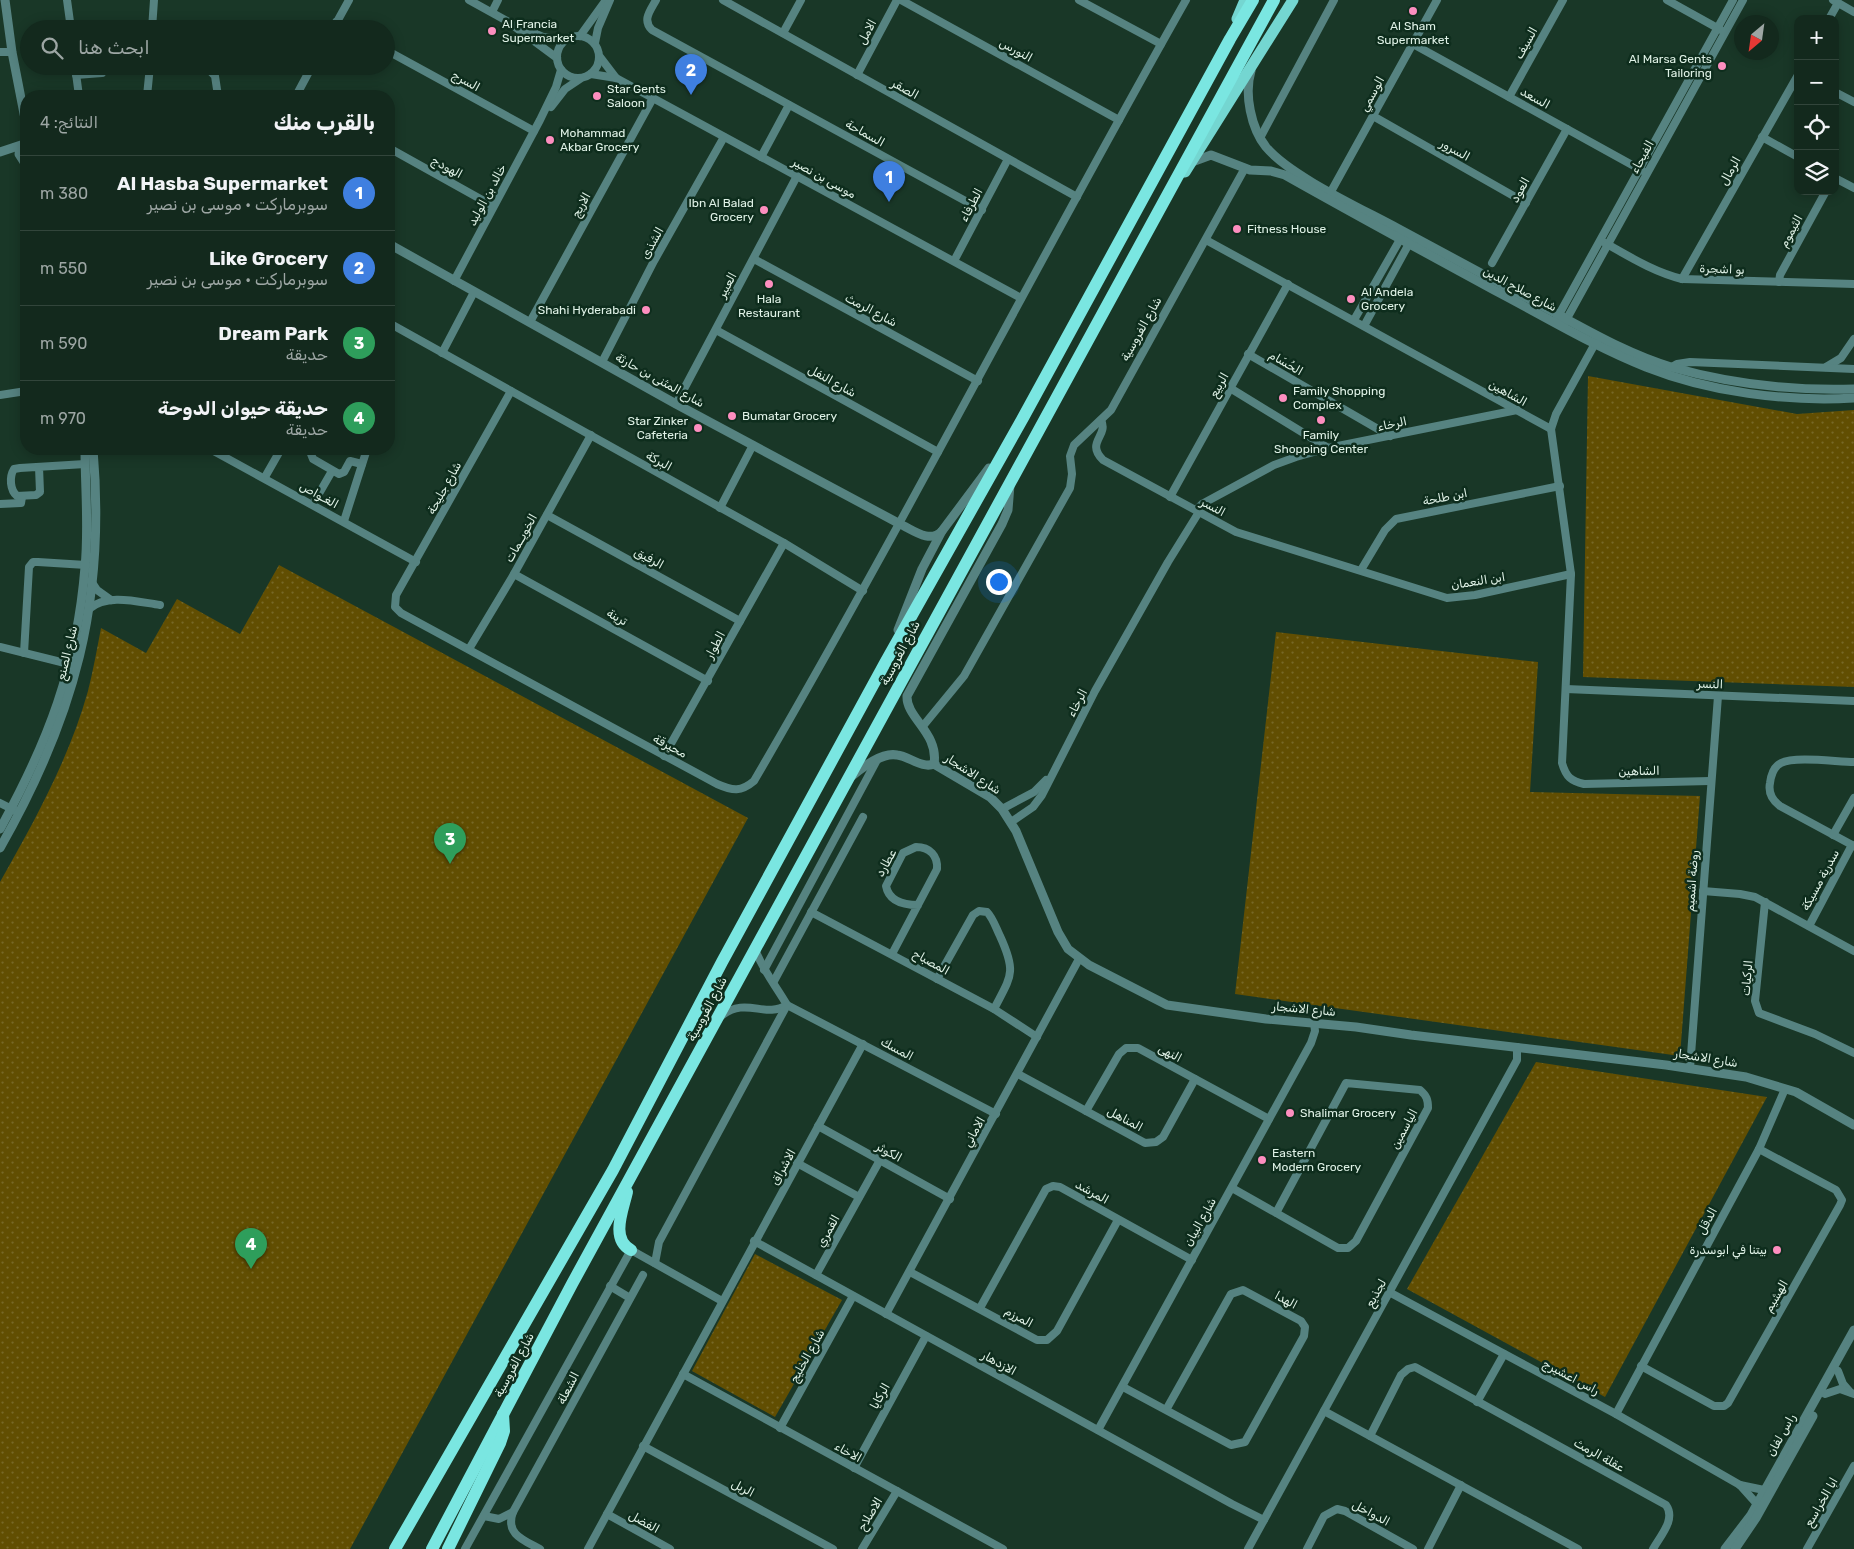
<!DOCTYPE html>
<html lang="ar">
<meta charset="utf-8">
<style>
body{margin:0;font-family:Rubik,Vazirmatn,sans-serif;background:#1c3126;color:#f1f3f6;direction:rtl}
.controls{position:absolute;right:15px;top:15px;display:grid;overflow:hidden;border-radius:10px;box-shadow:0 2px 12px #0003}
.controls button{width:45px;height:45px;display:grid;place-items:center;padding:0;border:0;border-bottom:1px solid #32453b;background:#13291d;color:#f1f3f6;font:25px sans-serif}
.compass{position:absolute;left:1734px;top:15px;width:45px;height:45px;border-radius:50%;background:#13291d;box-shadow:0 2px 12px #0003;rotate:209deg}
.you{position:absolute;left:998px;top:581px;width:18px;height:18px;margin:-12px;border:4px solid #fff;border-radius:50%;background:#1a73e8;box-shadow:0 0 0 8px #1a73e833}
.badge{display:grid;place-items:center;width:32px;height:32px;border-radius:50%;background:#fd8ebf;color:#fff;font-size:16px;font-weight:700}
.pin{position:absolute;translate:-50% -41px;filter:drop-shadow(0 1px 2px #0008)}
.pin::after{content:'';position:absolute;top:26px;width:18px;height:15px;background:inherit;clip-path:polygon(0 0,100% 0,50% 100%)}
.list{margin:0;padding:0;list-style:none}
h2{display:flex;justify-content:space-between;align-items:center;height:65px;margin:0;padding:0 20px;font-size:21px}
h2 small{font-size:16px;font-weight:400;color:#9da6a4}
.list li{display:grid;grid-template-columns:32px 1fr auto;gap:15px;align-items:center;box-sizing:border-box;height:75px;padding:0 20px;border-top:1px solid #32453b}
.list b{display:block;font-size:19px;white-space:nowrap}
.list p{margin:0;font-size:16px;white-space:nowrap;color:#9da6a4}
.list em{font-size:16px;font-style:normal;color:#9da6a4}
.icon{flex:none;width:28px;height:28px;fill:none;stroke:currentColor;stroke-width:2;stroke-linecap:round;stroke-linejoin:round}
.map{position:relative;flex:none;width:1854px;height:1549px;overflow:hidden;direction:ltr}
.search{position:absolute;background:#13291d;box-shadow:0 2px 12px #0003;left:20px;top:20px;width:375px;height:55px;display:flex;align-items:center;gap:12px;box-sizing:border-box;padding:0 18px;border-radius:28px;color:#9da6a4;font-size:19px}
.panel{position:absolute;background:#13291d;box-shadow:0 2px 12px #0003;left:20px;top:90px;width:375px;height:365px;border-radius:20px;direction:rtl}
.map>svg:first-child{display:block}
.grass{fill:url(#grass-dots)}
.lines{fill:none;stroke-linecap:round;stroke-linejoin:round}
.minor{stroke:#568381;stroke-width:8}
.tertiary{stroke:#568381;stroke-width:9}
.primary{stroke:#74d6d1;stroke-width:11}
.trunk{stroke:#7ae6e1;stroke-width:12}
.poi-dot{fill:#fd8ebf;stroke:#0e2d1d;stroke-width:2}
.labels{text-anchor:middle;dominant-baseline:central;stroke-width:5;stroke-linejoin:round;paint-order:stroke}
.poi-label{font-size:12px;fill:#e0f2e7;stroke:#0e2d1d;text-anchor:start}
.street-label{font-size:12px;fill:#e0f2e7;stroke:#0e2d1d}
</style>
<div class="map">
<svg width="1854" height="1549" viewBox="0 0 1854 1549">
<defs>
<pattern id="grass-dots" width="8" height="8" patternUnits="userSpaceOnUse" patternTransform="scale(1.25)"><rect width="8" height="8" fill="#614e02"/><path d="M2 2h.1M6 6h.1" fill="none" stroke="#776827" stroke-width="1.8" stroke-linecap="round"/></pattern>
</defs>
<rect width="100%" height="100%" fill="#193727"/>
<g class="grass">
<path d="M1588 376 1797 414 1854 410V687L1583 677Z"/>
<path d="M279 565 748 818 350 1549H0V882C34 822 69 759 88 691 93 671 97 649 101 628L146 653 177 599 240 634Z"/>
<path d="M1276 632 1538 662 1530 792 1700 796 1680 1056 1235 994Z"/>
<path d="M1536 1062 1767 1097 1605 1397 1407 1289Z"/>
<path d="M755 1254 842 1300 775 1417 692 1371Z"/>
</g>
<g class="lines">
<g class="minor">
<path d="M67 0 71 29"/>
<path d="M469 0 507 21 557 58"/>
<path d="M656 0C650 11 642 20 652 30L982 210"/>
<path d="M723 0 1077 197"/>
<path d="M901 0 1119 120"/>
<path d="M1079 0 1161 44"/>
<path d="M1667 0 1721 30"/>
<path d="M1833 0 1854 12"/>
<path d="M492 12 498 0"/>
<path d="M1829 19 1838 3"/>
<path d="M336 22 349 29"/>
<path d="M522 28 543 37 565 40"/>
<path d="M152 29 154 0"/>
<path d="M333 29 349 0"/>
<path d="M783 33 801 0"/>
<circle cx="578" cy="57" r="21"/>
<path d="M580 36 606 0"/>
<path d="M595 43 598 28 610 0"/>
<path d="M1413 44 1643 171"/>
<path d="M386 50 534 131"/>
<path d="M0 52H12"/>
<path d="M600 57 616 78"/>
<path d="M75 66 79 96"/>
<path d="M205 66 215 76 218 96"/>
<path d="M591 74 616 78 1021 298"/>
<path d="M76 75 102 73"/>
<path d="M857 75 897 0"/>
<path d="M1835 92 1854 102"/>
<path d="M147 96 150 66"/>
<path d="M296 96 312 66"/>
<path d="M1509 97 1563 0"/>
<path d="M551 107 565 89 580 79"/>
<path d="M1373 116 1526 203"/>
<path d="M1762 137 1798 157"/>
<path d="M1260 138 1334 0"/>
<path d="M389 148 493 206"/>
<path d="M761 157 789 105"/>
<path d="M1835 178 1854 188"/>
<path d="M1328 197 1437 0"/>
<path d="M1206 240 1551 429"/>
<path d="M1605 243C1630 257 1654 272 1682 279L1854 284"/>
<path d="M389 255 393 247"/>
<path d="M754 259 978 381"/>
<path d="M954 261 1008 159"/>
<path d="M1492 263 1567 129"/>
<path d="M1682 279 1798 75"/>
<path d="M454 281 540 120 556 87 561 70"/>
<path d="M1779 282 1780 275 1826 191"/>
<path d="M1354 320 1402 236"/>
<path d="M1556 320 1733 0"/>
<path d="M530 322 653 98"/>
<path d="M1565 322 1743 0"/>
<path d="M389 323 784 543 863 591"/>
<path d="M1364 326 1411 240"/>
<path d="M716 330 938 452"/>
<path d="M1597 340 1556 414 1551 429 1571 574 1562 763C1566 777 1571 781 1584 784L1710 781"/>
<path d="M442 353 474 292"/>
<path d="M1248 354 1390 436"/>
<path d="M602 362 654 261 724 137"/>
<path d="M1826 367 1841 358 1854 339"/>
<path d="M1670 368 1677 364 1690 362 1854 369"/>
<path d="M1230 388 1328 448"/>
<path d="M511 391 396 595 395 607 401 613 717 784C733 791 741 792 754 781 904 524 1039 259 1186 0"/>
<path d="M0 395 26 391"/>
<path d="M676 404 797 176"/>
<path d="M1101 420C1109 436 1085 442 1103 460L1236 532 1447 598 1475 595 1571 574"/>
<path d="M210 449 416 562"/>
<path d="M313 449 311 454 313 459 339 474 344 472 350 461 362 464"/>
<path d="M39 467 40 492 36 495 17 496C10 490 9 477 14 469L20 468 85 464"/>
<path d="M265 477 281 449"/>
<path d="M1170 497 1288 284"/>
<path d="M0 504 21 503 22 497"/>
<path d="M313 504 332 471"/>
<path d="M720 508 753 445"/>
<path d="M1196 510 1202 504 1274 465 1296 457 1328 448 1517 410"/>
<path d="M547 515 740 621"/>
<path d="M344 521 367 449"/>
<path d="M1361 570 1385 530 1396 519 1560 486"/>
<path d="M514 574 708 681"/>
<path d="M93 584 97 590 111 600"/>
<path d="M89 609C107 593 138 602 160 605"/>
<path d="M0 647 73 665"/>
<path d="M469 649 514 574 591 435"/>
<path d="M24 653 29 567 33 562H38L86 565"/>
<path d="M1566 689 1854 701"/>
<path d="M923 726 964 676 1070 488 1072 474 1070 456 1074 445 1111 410 1245 168"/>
<path d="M664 756 784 543"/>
<path d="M1854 762C1837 762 1795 756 1781 763 1773 767 1771 775 1770 783 1768 793 1772 800 1780 806L1854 846"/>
<path d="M0 803 16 811"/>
<path d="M1002 809 1034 792 1046 780"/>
<path d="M1011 822 1033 807 1042 795 1095 691 1168 562 1199 512"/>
<path d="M1833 835 1854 798"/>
<path d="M1703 891 1740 894 1755 897 1854 951"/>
<path d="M1765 902 1755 1001 1759 1013 1815 1034 1854 1053"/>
<path d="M811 912 994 1009 1037 1037"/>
<path d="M1809 926 1852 845"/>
<path d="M755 949C762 969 776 986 787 1005L996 1114"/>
<path d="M892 954 937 869C938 856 930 847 916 847L903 853 886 886C889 902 905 905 918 905"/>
<path d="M764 970 877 760"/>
<path d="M937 979 973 915 979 911 987 912C993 918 996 928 1000 936 1017 973 1011 976 994 1009"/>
<path d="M774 981 863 817"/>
<path d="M721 1016C747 996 764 1019 787 1005"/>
<path d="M1690 1068 1718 696"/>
<path d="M1018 1074 1145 1143 1156 1142 1163 1137 1195 1079"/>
<path d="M1086 1111 1119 1054 1126 1048H1138L1269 1119"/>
<path d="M818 1126 950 1199"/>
<path d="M797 1163 859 1197"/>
<path d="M1232 1188 1338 1248H1348L1356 1241 1428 1108C1428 1100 1427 1096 1420 1090L1346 1083 1276 1213"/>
<path d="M754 1241 1232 1504 1264 1520"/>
<path d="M655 1263 659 1242 787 1005"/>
<path d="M910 1272 1037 1340H1047L1057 1331 1118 1220"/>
<path d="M816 1275 880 1160"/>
<path d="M610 1286 630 1298"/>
<path d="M1389 1292 1616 1414 1740 1485 1757 1504"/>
<path d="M980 1308 1046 1189 1053 1186 1060 1187 1192 1260"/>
<path d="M886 1314 1079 959"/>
<path d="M1641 1366 1714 1406H1724L1728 1403 1840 1205 1842 1200 1836 1190 1759 1149"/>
<path d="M1838 1371 1843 1384 1850 1392"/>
<path d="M683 1374 1003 1549"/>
<path d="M1123 1387 1231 1445 1245 1442 1304 1336 1305 1327 1301 1321 1243 1290 1231 1294 1166 1410"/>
<path d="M1825 1394 1840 1389 1854 1394"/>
<path d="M1477 1402 1504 1354"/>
<path d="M1324 1411 1370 1436"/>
<path d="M1616 1414 1759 1149 1785 1089"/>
<path d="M780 1428 853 1296"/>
<path d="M1098 1430 1311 1043 1315 1031 1314 1022"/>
<path d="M643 1446 833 1549"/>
<path d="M854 1468 926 1336"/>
<path d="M1740 1485 1764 1490"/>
<path d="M607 1514 670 1549"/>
<path d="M484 1516 499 1519 513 1512"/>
<path d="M465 1549 631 1250 722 1301"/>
<path d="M540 1549C523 1540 505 1534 513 1512L643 1275"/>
<path d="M588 1549 863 1044"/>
<path d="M862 1549 897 1491"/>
<path d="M1248 1549 1517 1060V1047"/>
<path d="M1307 1549 1324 1516 1337 1509 1345 1511 1413 1549"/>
<path d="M1428 1549 1461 1485"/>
<path d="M1578 1549 1370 1436 1401 1375 1408 1369 1415 1367 1666 1505C1676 1519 1661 1535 1653 1549"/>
<path d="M1807 1549 1854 1466"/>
</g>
<g class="tertiary">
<path d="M5 0 12 52 26 124"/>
<path d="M1251 71C1244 94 1251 128 1266 147 1290 176 1362 209 1397 228 1451 257 1504 286 1557 314 1594 334 1631 355 1671 367 1731 384 1792 391 1854 389"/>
<path d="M26 141 20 148 19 154 26 165"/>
<path d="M0 152 21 145"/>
<path d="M1192 162 1211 155 1250 170 1271 171 1285 175C1354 214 1424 252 1494 290 1544 316 1593 346 1646 367 1709 392 1786 402 1854 398"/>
<path d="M389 244 676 404 900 524C913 530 930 544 942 531"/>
<path d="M898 630 922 569 942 531 989 468"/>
<path d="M934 764C939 733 906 718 907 696L1002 524 1008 510 1010 485"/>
<path d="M852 776C863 767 882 752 897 755 909 756 922 769 934 764L990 797 1002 809 1016 831 1058 932 1068 949 1089 965 1167 1005 1266 1019 1356 1027 1411 1035 1666 1065 1746 1077 1796 1092 1854 1125"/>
<path d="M0 829C48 742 77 667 85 567 89 528 85 488 85 449"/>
<path d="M0 848C75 716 106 601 93 449"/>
<path d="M1725 1549 1751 1515 1854 1330"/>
<path d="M1735 1549 1756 1518 1813 1416"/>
</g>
<g class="primary">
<path d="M1237 19 1245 0"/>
<path d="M1185 172 1293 0"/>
</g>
<g class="trunk">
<path d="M627 1192C623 1210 610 1239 631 1250"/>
<path d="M395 1549 613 1170 722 962 885 663 1024 416 1230 39 1253 0"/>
<path d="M432 1549 572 1284 1274 0"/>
<path d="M448 1549 500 1443 504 1431 503 1414"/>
</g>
</g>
<g class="poi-dot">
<circle cx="1413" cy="11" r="5"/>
<circle cx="492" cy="31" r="5"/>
<circle cx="1722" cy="66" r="5"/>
<circle cx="597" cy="96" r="5"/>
<circle cx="550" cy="140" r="5"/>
<circle cx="764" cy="210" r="5"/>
<circle cx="1237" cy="229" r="5"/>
<circle cx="769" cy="284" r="5"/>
<circle cx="1351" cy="299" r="5"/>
<circle cx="646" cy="310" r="5"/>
<circle cx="1283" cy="398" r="5"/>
<circle cx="732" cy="416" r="5"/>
<circle cx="1321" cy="420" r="5"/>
<circle cx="698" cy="428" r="5"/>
<circle cx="1290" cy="1113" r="5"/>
<circle cx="1262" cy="1160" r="5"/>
<circle cx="1777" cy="1250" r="5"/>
</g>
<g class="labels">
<g class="poi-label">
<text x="502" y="24">Al Francia<tspan x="502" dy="14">Supermarket</tspan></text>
<text x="1413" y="26" text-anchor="middle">Al Sham<tspan x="1413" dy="14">Supermarket</tspan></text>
<text x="1712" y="59" text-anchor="end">Al Marsa Gents<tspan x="1712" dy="14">Tailoring</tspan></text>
<text x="607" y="89">Star Gents<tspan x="607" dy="14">Saloon</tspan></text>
<text x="560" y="133">Mohammad<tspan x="560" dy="14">Akbar Grocery</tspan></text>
<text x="754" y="203" text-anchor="end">Ibn Al Balad<tspan x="754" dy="14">Grocery</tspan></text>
<text x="1247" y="229">Fitness House</text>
<text x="1361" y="292">Al Andela<tspan x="1361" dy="14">Grocery</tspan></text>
<text x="769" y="299" text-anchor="middle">Hala<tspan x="769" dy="14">Restaurant</tspan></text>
<text x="636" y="310" text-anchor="end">Shahi Hyderabadi</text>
<text x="1293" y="391">Family Shopping<tspan x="1293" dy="14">Complex</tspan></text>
<text x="742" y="416">Bumatar Grocery</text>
<text x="688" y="421" text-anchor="end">Star Zinker<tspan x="688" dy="14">Cafeteria</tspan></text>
<text x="1321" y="435" text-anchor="middle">Family<tspan x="1321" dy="14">Shopping Center</tspan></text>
<text x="1300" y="1113">Shalimar Grocery</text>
<text x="1272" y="1153">Eastern<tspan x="1272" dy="14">Modern Grocery</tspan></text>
<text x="1767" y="1250" text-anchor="end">بيتنا في ابوسدرة</text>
</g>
<g class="street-label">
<text transform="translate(867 32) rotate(-62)">الامل</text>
<text transform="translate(1526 43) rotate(-61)">السيف</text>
<text transform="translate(1016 50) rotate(29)">النورس</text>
<text transform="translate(466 81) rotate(29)">السرج</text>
<text transform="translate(905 89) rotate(29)">الصقر</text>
<text transform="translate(1372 94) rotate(-61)">الوسمي</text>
<text transform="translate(1535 98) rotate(29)">السعد</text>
<text transform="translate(865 133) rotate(29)">السماحة</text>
<text transform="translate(1455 150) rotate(29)">السرور</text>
<text transform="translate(1642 157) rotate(-61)">الفيحاء</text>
<text transform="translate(447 167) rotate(29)">الهودج</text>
<text transform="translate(1730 171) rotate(-61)">الرمال</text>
<text transform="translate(824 178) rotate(29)">موسى بن نصير</text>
<text transform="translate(1520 190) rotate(-61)">العود</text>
<text transform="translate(487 195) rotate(-62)">خالد بن الوليد</text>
<text transform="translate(581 205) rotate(-61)">الاريج</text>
<text transform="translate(971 205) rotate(-62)">الطرفاء</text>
<text transform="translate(1791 231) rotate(-61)">الثيموم</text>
<text transform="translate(652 243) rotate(-61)">الشذى</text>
<text transform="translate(1722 269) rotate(2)">بو اشجرة</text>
<text transform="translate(727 285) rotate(-62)">العبير</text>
<text transform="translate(1520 289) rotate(28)">شارع صلاح الدين</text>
<text transform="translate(871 310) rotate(28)">شارع الرمث</text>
<text transform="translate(1141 329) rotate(-61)">شارع الفروسية</text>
<text transform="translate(1286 363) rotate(30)">الحُسَام</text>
<text transform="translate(660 380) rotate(29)">شارع المثنى بن حارثة</text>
<text transform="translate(832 381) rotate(29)">شارع النفل</text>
<text transform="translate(1219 385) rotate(-61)">الربيع</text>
<text transform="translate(1508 393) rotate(29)">الشاهين</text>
<text transform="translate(1392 424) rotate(-12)">الرخاء</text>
<text transform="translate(659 461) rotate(29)">البركة</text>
<text transform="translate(444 488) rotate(-61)">شارع جليحة</text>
<text transform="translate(319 495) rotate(29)">الغـواص</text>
<text transform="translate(1445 497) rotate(-11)">ابن طلحة</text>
<text transform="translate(1213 507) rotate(28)">النسر</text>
<text transform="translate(521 538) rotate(-61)">الخويــمات</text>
<text transform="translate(649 558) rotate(29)">الرفيق</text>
<text transform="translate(1478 581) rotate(-9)">ابن النعمان</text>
<text transform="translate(617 617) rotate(29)">ترينة</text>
<text transform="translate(715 645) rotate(-62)">الطوار</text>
<text transform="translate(67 653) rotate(-77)">شارع الصنع</text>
<text transform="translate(900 653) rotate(-62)">شارع الفروسية</text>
<text transform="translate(1710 684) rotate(2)">النسر</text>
<text transform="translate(1077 703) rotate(-62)">الرخاء</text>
<text transform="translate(670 746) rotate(28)">محيرقة</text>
<text transform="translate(1639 771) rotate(-1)">الشاهين</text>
<text transform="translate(973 774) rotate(33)">شارع الاشجار</text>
<text transform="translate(886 863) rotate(-61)">عطارد</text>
<text transform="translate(1820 880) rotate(-62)">سدرية مسيكة</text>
<text transform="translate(1692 881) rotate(-86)">روضة اشميم</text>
<text transform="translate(931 962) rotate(29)">المصباح</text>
<text transform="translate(1747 978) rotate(-85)">الركيات</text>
<text transform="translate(707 1009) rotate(-62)">شارع الفروسية</text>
<text transform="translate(1304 1009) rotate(5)">شارع الاشجار</text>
<text transform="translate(897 1049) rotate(28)">المسك</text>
<text transform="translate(1170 1053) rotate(28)">النهى</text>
<text transform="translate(1706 1058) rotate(9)">شارع الاشجار</text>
<text transform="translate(1125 1119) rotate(28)">المناهل</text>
<text transform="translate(1404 1129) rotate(-62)">الياسمين</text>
<text transform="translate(974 1132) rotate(-61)">الاماني</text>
<text transform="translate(889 1152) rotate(29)">الكوثر</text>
<text transform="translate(783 1167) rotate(-61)">الاشراق</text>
<text transform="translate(1092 1192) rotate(29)">المرشد</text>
<text transform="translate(1707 1221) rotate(-62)">الدقل</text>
<text transform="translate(1200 1222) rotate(-61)">شارع البيان</text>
<text transform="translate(828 1231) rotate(-61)">القمري</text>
<text transform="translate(1376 1293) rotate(-61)">لجذيع</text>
<text transform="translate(1776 1296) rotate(-60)">الهشيم</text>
<text transform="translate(1286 1300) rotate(28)">الهدا</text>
<text transform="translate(1019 1317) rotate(29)">المرزم</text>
<text transform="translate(807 1356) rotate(-61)">شارع الخليج</text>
<text transform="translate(999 1363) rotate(29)">الازدهار</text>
<text transform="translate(514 1365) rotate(-62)">شارع الفروسية</text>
<text transform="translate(1571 1377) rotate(28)">راس اعشيرج</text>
<text transform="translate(568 1388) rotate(-63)">الشعلة</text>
<text transform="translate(880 1396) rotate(-61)">الركايا</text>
<text transform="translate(1781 1435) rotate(-61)">راس لفان</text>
<text transform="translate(848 1452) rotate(29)">الاخاء</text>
<text transform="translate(1599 1455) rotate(29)">عقلة الرمث</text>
<text transform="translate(743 1488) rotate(28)">الربل</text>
<text transform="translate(1821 1502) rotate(-60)">ابا الخراسع</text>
<text transform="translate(1371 1513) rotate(28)">الدواخل</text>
<text transform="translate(870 1514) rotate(-59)">الاصلاح</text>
<text transform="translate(644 1522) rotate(29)">الفضل</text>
</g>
</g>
</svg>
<div class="controls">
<button>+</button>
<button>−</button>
<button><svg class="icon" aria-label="locate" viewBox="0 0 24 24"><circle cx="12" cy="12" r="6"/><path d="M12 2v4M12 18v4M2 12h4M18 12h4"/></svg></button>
<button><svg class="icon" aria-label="layers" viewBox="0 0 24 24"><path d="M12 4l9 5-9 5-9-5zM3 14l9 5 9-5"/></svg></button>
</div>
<svg class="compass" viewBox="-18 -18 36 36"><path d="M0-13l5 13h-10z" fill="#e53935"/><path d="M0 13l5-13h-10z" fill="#9da6a4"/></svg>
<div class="you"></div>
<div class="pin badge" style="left:889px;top:202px;background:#3f7fe0">1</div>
<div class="pin badge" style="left:691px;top:95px;background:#3f7fe0">2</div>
<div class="pin badge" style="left:450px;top:864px;background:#2e9e5b">3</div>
<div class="pin badge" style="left:251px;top:1269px;background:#2e9e5b">4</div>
<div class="search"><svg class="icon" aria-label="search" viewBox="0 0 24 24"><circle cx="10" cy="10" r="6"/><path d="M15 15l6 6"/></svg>ابحث هنا</div>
<section class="panel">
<h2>بالقرب منك<small>النتائج: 4</small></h2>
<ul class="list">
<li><span class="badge" style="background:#3f7fe0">1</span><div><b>Al Hasba Supermarket</b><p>سوبرماركت · موسى بن نصير</p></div><em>380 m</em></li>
<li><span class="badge" style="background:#3f7fe0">2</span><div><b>Like Grocery</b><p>سوبرماركت · موسى بن نصير</p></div><em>550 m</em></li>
<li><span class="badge" style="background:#2e9e5b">3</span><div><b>Dream Park</b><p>حديقة</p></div><em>590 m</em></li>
<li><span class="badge" style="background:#2e9e5b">4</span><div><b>حديقة حيوان الدوحة</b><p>حديقة</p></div><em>970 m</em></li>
</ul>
</section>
</div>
